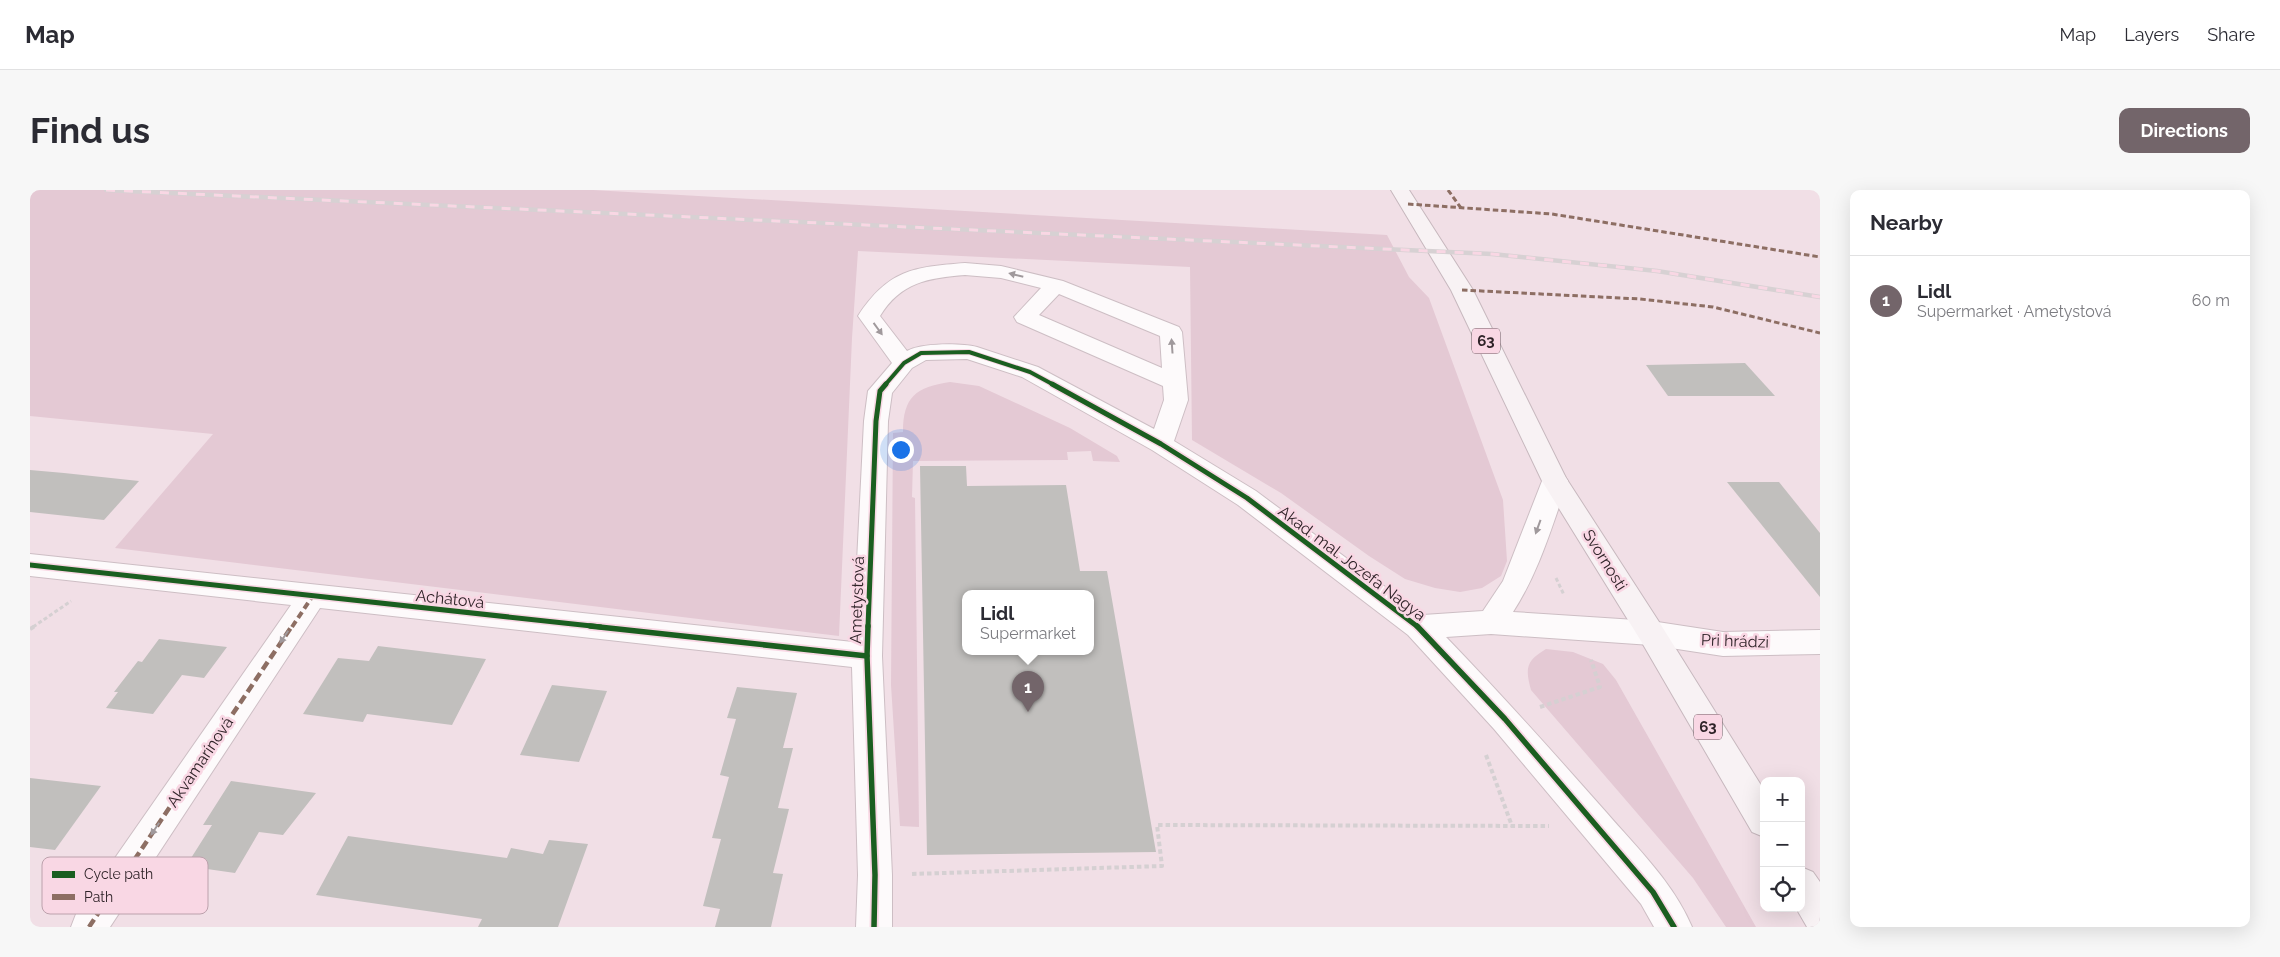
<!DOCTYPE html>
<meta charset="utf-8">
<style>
body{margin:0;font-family:Raleway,sans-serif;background:#f7f7f7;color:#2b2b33}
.controls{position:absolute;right:15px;bottom:15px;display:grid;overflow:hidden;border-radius:10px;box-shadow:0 5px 20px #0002}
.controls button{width:45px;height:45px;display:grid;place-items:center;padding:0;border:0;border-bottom:1px solid #e1e1e2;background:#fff;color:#2b2b33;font:25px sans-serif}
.you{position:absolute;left:870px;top:259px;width:18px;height:18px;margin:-12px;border:4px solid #fff;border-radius:50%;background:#1a73e8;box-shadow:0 0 0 8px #1a73e833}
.badge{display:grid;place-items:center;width:32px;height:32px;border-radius:50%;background:#73656a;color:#fff;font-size:16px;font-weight:700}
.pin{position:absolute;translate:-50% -41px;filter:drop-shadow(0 1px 2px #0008)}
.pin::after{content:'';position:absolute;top:26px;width:18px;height:15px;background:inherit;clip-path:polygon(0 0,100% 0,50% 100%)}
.popup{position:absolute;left:932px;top:400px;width:132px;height:65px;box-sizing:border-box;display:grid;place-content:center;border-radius:10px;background:#fff;filter:drop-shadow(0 1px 4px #0005);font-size:16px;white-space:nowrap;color:#7c7c81}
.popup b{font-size:19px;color:#2b2b33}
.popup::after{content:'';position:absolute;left:50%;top:100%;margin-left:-10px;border:10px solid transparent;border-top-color:#fff}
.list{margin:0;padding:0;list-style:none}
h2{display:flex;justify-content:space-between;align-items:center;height:65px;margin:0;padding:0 20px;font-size:21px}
h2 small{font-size:16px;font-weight:400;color:#7c7c81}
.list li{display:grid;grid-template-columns:32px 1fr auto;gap:15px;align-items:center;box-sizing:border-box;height:90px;padding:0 20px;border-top:1px solid #e1e1e2}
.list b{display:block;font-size:19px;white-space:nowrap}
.list p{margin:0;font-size:16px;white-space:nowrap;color:#7c7c81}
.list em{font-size:16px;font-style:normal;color:#7c7c81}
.icon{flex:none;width:28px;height:28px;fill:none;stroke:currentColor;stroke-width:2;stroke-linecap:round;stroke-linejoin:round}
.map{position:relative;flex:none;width:1790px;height:737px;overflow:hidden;border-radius:10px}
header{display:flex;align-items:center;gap:30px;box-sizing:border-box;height:70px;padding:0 25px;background:#fff;border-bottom:1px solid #e1e1e2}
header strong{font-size:24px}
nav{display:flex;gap:28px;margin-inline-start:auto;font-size:18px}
.intro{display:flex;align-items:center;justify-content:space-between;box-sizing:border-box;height:120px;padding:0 30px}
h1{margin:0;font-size:35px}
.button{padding:12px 22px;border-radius:10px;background:#73656a;color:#fff;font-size:18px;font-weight:700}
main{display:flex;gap:30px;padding:0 30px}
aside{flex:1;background:#fff;border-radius:10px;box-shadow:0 5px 20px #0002}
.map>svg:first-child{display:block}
.green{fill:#e4c9d4}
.building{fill:#c1bfbd;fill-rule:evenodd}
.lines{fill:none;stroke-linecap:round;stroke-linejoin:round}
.minor-casing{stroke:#cdbec4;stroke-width:2}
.major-casing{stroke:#c7b8be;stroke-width:2}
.path-far1{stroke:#d5d0d2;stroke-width:3;stroke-dasharray:4 2.5;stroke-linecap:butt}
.path{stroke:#d5d0d2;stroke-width:4;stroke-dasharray:4.5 3;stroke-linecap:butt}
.minor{fill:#fdfafb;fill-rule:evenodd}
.major{fill:#f8f2f4;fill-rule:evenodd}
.rail-casing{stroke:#d7d1d3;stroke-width:4.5}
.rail{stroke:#f9d7e4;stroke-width:3;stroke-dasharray:9;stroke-linecap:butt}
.quiet-far2{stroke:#8d6e63;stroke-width:3;stroke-dasharray:5.5 3;stroke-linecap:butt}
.quiet-far1{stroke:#8d6e63;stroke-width:4;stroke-dasharray:7 4;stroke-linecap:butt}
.quiet{stroke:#8d6e63;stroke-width:4.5;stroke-dasharray:9 4.5;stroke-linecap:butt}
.cycleway-far2-casing{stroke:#f9d7e4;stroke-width:6}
.cycleway-far1-casing{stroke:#f9d7e4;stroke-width:8}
.cycleway-casing{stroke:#f9d7e4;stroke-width:9}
.cycleway-far2{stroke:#1b5e20;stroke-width:4}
.cycleway-far1{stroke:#1b5e20;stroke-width:5}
.cycleway{stroke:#1b5e20;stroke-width:5.5}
.oneway{fill:#a0999c}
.labels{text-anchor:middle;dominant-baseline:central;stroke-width:5;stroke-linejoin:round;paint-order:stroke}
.shield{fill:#f9d7e4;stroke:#6c5960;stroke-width:1}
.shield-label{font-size:15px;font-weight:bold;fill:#2f2328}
.street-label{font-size:16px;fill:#2f2328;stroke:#f9d7e4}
.key{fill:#f9d7e4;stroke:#bca1ac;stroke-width:1}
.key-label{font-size:14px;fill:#2f2328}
</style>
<header>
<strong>Map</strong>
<nav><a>Map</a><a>Layers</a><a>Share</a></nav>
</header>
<div class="intro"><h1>Find us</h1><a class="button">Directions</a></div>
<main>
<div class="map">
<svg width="1790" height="737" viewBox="0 0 1790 737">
<rect width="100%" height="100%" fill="#f1dfe6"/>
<g class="green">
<path d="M0 0H563L1357 45 1379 87 1399 108 1473 310 1477 371 1471 386 1452 398 1430 402 1405 398 1375 389 1339 366 1251 303 1162 250 1160 77 828 61 822 148 809 446 85 358 183 244 0 226Z"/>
<path d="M920 192 949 196 1040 238 1087 266 1090 272 1063 271 1061 261 1037 262 1038 270 883 271 882 307 885 308 889 637 870 636 861 495 863 243 873 242C873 207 886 197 920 192Z"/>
<path d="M1516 459 1543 462 1573 474 1586 490 1726 737H1696L1663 688 1501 500C1495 478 1496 471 1516 459Z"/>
</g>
<g class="building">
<path d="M1715 173 1745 206H1638L1616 175Z"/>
<path d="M890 276H936L937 296 1036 295 1050 381H1077L1126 662 897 665ZM936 403H1060V461H936Z"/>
<path d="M0 280 34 283 109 291 74 330 0 322Z"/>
<path d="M1697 292H1749L1790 343V407Z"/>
<path d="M129 449 197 457 174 488 152 485 123 524 76 518 88 502H84L108 471 112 472Z"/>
<path d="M348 456 456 469 422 535 337 524 333 532 273 524 308 468 339 471Z"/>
<path d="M522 495 577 501 549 572 490 565Z"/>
<path d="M707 497 767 503 753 558H763L748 618 759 619 743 683 753 684 741 737H685L690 719 673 716 691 649 682 648 699 587 690 585 706 529 697 528Z"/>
<path d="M0 588 71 596 25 660 0 657Z"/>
<path d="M201 591 286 603 253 645 229 642 205 683 156 676 182 635H173Z"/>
<path d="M318 646 477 668 481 658 513 664 519 650 558 654 528 737H448L452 729 286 705Z"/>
</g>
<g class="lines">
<defs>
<path id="minor" d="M935 73 971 76 1033 91 1149 137 1152 142 1158 210 1144 251 1226 301 1393 425 1453 421 1473 391 1512 291 1516 285 1525 282 1534 285 1538 291C1522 336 1509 382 1483 422L1621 431 1693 442 1790 440V464L1693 466 1621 455 1461 444 1416 447C1471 504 1523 562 1576 622 1607 658 1643 692 1662 737H1624L1611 714 1464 539 1378 445 1208 315 1122 260 992 187 937 169 896 170 882 178 862 203 858 231 852 466 862 685V737H826L828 685 822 477 290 418 80 737H41L46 724 261 415 0 386V364L823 452 834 231 838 201 862 173 828 126C858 80 883 77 935 73ZM935 85 971 88 1011 98 984 127 987 132 1133 196 1134 210 1124 239 1008 177 947 157C930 153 892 153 877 161L850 126C871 92 898 88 935 85ZM1029 104 1130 146 1132 178 1009 125Z"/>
<g id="major">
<path d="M1361 0H1379L1443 100 1536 288 1631 435 1734 600V647L1722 642 1611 451 1512 291 1421 100Z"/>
<path d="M1771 677 1783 682 1790 692V737H1777L1766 718H1771Z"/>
</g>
</defs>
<use href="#minor" class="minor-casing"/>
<use href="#major" class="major-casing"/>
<g class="path-far1">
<path d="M1526 388 1534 405"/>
<path d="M3 437 41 411"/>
</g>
<g class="path">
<path d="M0 439 5 436"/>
<path d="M1510 517 1570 497 1561 470"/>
<path d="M1456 565 1482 636"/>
<path d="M882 684 1132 676 1127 635 1519 636"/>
</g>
<use href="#minor" class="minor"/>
<use href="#major" class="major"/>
<defs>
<path id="rail" d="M76 0 1462 64 1627 81 1790 107"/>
</defs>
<use href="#rail" class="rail-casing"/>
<use href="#rail" class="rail"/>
<g class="quiet-far2">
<path d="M1418 0 1431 18"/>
<path d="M1378 14 1522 24 1790 67"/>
<path d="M1432 100 1610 109 1683 117 1790 143"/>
</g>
<path class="quiet-far1" d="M262 437 282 407"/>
<path class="quiet" d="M59 737 262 436"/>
<defs>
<path id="cycleway-far2" d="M855 195 874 173 891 163 939 162 1000 182 1024 195"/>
<g id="cycleway-far1">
<path d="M1022 194 1131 254 1217 308 1388 437"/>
<path d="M0 375 571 437"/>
<path d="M838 437 846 231 850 201 856 194"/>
</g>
<g id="cycleway">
<path d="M560 436 837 466"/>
<path d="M838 436 837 466 845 685 844 737"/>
<path d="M1387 436 1475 529 1623 702 1644 737"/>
</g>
</defs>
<use href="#cycleway-far2" class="cycleway-far2-casing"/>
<use href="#cycleway-far1" class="cycleway-far1-casing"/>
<use href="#cycleway" class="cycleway-casing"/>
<use href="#cycleway-far2" class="cycleway-far2"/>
<use href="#cycleway-far1" class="cycleway-far1"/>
<use href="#cycleway" class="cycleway"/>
</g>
<defs><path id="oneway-solid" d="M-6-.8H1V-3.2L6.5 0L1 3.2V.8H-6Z" transform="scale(1.25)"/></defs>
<g class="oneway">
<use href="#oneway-solid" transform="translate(986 85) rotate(-166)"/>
<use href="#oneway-solid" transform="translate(848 139) rotate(54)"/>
<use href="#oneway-solid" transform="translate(1142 156) rotate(-94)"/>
<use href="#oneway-solid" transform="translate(1508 337) rotate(110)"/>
<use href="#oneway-solid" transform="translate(254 447) rotate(124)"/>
<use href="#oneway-solid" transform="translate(125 639) rotate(124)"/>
</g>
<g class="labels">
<g class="shield">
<rect x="1442" y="138.5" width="28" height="25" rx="4"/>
<rect x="1664" y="524.5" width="28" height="25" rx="4"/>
</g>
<g class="shield-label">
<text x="1456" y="151">63</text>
<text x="1678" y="537">63</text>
</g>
<g class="street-label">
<text transform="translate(1575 370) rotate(58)">Svornosti</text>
<text transform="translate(1322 373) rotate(37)">Akad. mal. Jozefa Nagya</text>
<text transform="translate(420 409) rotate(6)">Achátová</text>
<text transform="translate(827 410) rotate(-88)">Ametystová</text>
<text transform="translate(1705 451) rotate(2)">Pri hrádzi</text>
<text transform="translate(170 572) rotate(-56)">Akvamarínová</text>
</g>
</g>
<rect x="12" y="667" width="166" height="57" rx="8" class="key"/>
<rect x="22" y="681" width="23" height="7" fill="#1b5e20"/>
<rect x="22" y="704" width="23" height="6" fill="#8d6e63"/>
<g class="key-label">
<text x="54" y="689">Cycle path</text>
<text x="54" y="712">Path</text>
</g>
</svg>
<div class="controls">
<button>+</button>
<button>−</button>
<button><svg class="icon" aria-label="locate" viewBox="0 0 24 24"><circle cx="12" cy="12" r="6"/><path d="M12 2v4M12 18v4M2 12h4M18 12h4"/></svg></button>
</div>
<div class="you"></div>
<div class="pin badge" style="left:998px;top:522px">1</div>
<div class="popup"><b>Lidl</b>Supermarket</div>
</div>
<aside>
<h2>Nearby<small></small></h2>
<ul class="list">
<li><span class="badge">1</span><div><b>Lidl</b><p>Supermarket · Ametystová</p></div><em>60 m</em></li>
</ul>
</aside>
</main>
